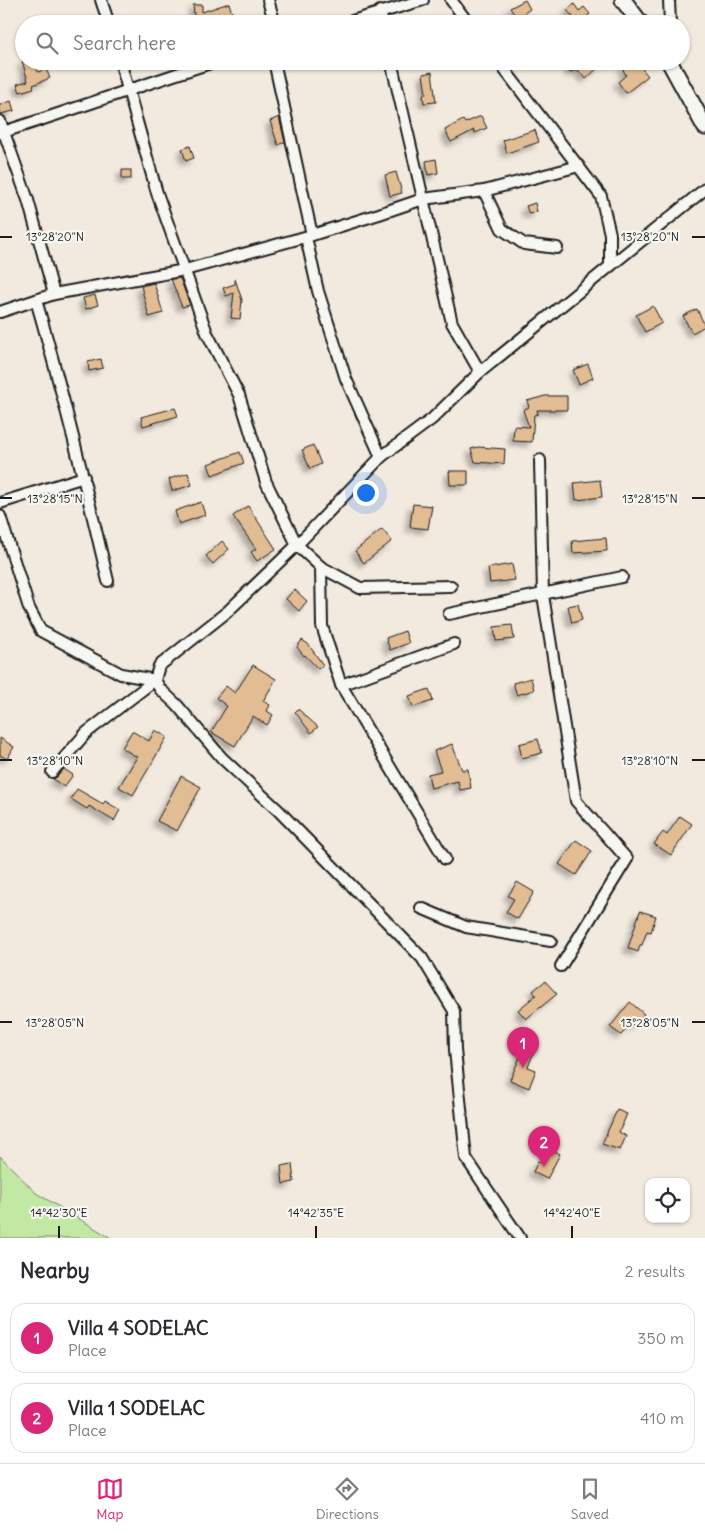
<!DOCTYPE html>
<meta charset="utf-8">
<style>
body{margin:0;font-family:Delius,sans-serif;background:#f7f7f7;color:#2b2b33}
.controls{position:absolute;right:15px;bottom:15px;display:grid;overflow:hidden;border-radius:10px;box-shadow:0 1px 4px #0004}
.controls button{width:45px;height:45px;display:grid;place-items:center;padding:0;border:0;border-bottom:1px solid #e1e1e2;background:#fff;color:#2b2b33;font:25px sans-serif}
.you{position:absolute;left:365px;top:492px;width:18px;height:18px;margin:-12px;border:4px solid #fff;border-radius:50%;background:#1a73e8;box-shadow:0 0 0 8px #1a73e833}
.badge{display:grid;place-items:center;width:32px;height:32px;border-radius:50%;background:#db2777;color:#fff;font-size:16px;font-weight:700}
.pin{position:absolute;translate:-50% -41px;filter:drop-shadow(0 1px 2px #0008)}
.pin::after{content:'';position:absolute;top:26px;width:18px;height:15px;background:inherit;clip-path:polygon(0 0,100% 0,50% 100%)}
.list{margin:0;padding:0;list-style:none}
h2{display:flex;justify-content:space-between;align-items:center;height:65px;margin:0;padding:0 20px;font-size:21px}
h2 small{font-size:16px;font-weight:400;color:#7c7c81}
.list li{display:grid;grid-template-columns:32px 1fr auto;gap:15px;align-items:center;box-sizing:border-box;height:70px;margin:0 10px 10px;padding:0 10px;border:1px solid #e1e1e2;border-radius:15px}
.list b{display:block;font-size:19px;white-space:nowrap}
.list p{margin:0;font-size:16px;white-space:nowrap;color:#7c7c81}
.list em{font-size:16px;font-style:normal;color:#7c7c81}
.icon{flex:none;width:28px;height:28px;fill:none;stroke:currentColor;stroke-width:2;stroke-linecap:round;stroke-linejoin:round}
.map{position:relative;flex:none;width:705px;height:1238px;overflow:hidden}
.search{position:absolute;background:#fff;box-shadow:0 1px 4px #0004;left:15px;right:15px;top:15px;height:55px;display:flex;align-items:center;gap:12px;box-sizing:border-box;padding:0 18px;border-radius:28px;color:#7c7c81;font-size:19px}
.sheet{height:225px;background:#fff}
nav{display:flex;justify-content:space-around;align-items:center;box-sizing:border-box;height:70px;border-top:1px solid #e1e1e2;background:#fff;font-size:14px;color:#7c7c81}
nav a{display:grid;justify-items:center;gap:2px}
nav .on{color:#db2777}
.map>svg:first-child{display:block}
.green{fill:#c2e9a4;stroke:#6f8260}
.building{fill:#e2bc93;stroke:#1c1c1c;filter:url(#shadow)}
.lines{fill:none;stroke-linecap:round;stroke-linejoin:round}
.minor-casing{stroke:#1c1c1c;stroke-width:14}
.secondary-casing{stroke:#1c1c1c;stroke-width:19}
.minor{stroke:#f6f6f2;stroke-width:10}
.secondary{stroke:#f6f6f2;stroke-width:15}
.ticks{fill:none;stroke:#1c1c1c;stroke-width:2}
.ticks-label{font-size:12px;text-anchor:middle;fill:#1c1c1c;stroke:#f6f6f2;stroke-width:4.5;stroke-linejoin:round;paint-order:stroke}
</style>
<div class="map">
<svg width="705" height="1238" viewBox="0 0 705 1238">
<defs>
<filter id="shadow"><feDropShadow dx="-4.5" dy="4.5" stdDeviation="2.5" flood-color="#0004"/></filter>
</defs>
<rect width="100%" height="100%" fill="#f2eadf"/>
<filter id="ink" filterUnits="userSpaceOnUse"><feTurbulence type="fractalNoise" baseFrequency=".02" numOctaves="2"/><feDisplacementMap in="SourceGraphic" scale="10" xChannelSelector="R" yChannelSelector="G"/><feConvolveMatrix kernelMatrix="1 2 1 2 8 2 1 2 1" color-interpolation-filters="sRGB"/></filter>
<g filter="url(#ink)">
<path class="green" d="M0 1156 36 1193 111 1238H0Z"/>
<g class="building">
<path d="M525 0 530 9 517 18 510 8Z"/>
<path d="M229 3 232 13 224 16 225 22 195 24 193 5H202V12Z"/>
<path d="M574 4 579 11 584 7 590 14 578 23 567 10Z"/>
<path d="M22 61H35L38 72 46 69 50 78 33 85 34 88 20 92 17 84 28 81Z"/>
<path d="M571 61H605L586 79 578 70 570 72 567 63Z"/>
<path d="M631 61H636L648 76 626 93 618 82 626 75 622 68Z"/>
<path d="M432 72 436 102 424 103 423 94H426L423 74Z"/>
<path d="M11 101 14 111 0 114V105Z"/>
<path d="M481 116 487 128 475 133 474 130 451 142 445 130 463 120 465 123Z"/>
<path d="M279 117 285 142 278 145 270 121Z"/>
<path d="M535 130 539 142 507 153 503 140Z"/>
<path d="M190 146 194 158 186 161 182 149Z"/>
<path d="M436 159 438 173 428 175 426 161Z"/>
<rect x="122" y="170" width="9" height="9"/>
<path d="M396 172 402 193 390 196 385 175Z"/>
<path d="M535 203 537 212 529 214 526 206Z"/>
<path d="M180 278 190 305 182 307 171 279Z"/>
<path d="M235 279 242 300 240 319 231 318 234 293 226 296 223 288 235 284Z"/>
<path d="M154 283 163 313 149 317 141 286Z"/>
<path d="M95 295 98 305 86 309 83 298Z"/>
<path d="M653 306 662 323 645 332 636 315Z"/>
<path d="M697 309 705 326 692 333 683 316Z"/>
<path d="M101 359 103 368 89 371 88 362Z"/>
<path d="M588 364 593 378 579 384 573 370Z"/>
<path d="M545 396H567V410H537L538 414 534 415 532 442 513 441 514 426 529 427 523 410 529 407 527 401Z"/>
<path d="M175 408 178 416 143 426 141 417Z"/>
<path d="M313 445 321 464 310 469 302 450Z"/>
<path d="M478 447 505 449 504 464 475 462 471 449Z"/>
<path d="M240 452 244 463 212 475 208 464Z"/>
<path d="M449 471H468V485H450Z"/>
<path d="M188 473 192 485 172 491 169 479Z"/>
<path d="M600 480 602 497 576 500 574 483Z"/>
<path d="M201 502 205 515 179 524 175 511Z"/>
<path d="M413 504 432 506 428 529 410 527Z"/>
<path d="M248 506 276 549 257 561 251 552 256 549 233 516Z"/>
<path d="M382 529 392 541 364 563 355 551Z"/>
<path d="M606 538 607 551 573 553 572 541Z"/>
<path d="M222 541 229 549 213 564 206 556Z"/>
<path d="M512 564 515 580 490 583 488 568Z"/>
<path d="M294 589 307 601 299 611 286 599Z"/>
<path d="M578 604 582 620 572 623 568 606Z"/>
<path d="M512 625 514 639 496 641 494 627Z"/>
<path d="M405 631 409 643 390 650 386 638Z"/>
<path d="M302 640 308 644 323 665 318 669 305 655 304 656 297 647Z"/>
<path d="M253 665 276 679 263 701 270 705 267 711 273 715 267 725 253 716 235 746 211 732 227 706 216 698 226 686 235 693Z"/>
<path d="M531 678 534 690 517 695 513 683Z"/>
<path d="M429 689 433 701 413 707 409 696Z"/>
<path d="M298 709 318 727 311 733 295 712Z"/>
<path d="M155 730 167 737 133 795 119 787 137 757 122 748 132 731 149 741Z"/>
<path d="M0 738 14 747 7 759 0 755Z"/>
<path d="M538 739 542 753 522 758 519 744Z"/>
<path d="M452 744 462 770 468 769 471 788 460 790 458 781 431 788 428 774 441 771 434 751Z"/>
<path d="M64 769 73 775 64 787 53 779 57 777Z"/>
<path d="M181 776 201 787 177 831 157 821Z"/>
<path d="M77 789 103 804 105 801 120 810 114 821 89 806 87 809 71 799Z"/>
<path d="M680 816 692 824 671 855 654 844 663 832 667 835Z"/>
<path d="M576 840 592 851 576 875 559 864Z"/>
<path d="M517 882 534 892 518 919 506 912 514 899 508 896Z"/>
<path d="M640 911 656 916 651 932 647 931 642 945H640L638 952 628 948Z"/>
<path d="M545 981 557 994 526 1019 518 1010 536 995 533 991Z"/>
<path d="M630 1002 644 1014 635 1026 631 1023 621 1035 610 1027Z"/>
<path d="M524 1048 534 1052 528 1067 536 1070 529 1088 510 1080Z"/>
<path d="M617 1110 627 1114 619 1132 626 1136 620 1150 602 1144Z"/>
<path d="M549 1148 560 1154 547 1179 533 1172 538 1161 541 1163Z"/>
<path d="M292 1164 294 1182 283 1184 281 1166Z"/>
</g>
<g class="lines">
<defs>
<g id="minor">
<path d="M101 0 109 24"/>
<path d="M268 0 275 24"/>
<path d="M451 0 469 24"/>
<path d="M669 0 670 24"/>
<path d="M380 11 383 24"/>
<path d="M342 24 423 0"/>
<path d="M120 61 157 193 207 333 239 395 266 482 297 545 321 567 360 588 451 586"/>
<path d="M274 61 312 235"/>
<path d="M391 61 452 323 480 372"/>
<path d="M498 61 601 196 610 234V265"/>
<path d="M0 121 28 200 54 294"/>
<path d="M0 133C73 110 144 84 217 61"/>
<path d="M484 191 502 229 524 244 557 248"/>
<path d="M306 237 318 291 346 379 381 457"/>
<path d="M36 300C63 393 86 487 108 581"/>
<path d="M0 312 54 294 185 270 312 235 379 214 423 199 484 191 579 166"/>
<path d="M540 460 543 595 576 801 627 859 561 966"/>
<path d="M0 503 84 477"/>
<path d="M0 516 29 608 41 631 121 674 155 680"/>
<path d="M321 567 322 626 341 685 445 859"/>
<path d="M449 614 622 577"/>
<path d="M341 685 454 644"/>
<path d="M52 772 86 733 155 680"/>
<path d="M421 908 466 927 551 941"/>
<path d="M520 1238 466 1158 455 1050 454 1011 422 958 278 810 222 758 177 705 160 689 155 680 159 666 227 612 297 545 381 457 432 419 480 372 705 189"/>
</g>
<g id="secondary">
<path d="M623 0 641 24"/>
<path d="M669 61 705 127"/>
</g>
</defs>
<use href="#minor" class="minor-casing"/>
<use href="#secondary" class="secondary-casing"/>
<use href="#minor" class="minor"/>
<use href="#secondary" class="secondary"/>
</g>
</g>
<path class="ticks" d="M0 237H12M692 237H705M0 498H12M692 498H705M0 760H12M692 760H705M0 1022H12M692 1022H705M59 1226V1238M316 1226V1238M572 1226V1238"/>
<g class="ticks-label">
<text x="55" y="241">13°28'20"N</text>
<text x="650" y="241">13°28'20"N</text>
<text x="55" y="503">13°28'15"N</text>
<text x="650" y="503">13°28'15"N</text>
<text x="55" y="765">13°28'10"N</text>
<text x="650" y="765">13°28'10"N</text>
<text x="55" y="1027">13°28'05"N</text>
<text x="650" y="1027">13°28'05"N</text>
<text x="59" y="1217">14°42'30"E</text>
<text x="316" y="1217">14°42'35"E</text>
<text x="572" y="1217">14°42'40"E</text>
</g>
</svg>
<div class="controls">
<button><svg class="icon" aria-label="locate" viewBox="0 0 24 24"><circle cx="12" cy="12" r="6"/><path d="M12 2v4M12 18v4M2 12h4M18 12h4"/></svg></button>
</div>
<div class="you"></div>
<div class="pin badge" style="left:523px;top:1068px">1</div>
<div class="pin badge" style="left:544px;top:1167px">2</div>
<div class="search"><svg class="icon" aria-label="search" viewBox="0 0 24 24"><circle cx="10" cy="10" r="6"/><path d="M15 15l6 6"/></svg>Search here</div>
</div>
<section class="sheet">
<h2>Nearby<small>2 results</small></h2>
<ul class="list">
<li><span class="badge">1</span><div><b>Villa 4 SODELAC</b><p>Place</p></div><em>350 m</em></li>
<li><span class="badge">2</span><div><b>Villa 1 SODELAC</b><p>Place</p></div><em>410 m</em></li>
</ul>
</section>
<nav>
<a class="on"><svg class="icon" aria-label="map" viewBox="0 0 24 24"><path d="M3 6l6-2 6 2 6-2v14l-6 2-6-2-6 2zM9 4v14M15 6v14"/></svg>Map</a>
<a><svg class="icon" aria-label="directions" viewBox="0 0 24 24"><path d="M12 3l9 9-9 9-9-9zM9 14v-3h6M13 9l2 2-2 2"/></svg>Directions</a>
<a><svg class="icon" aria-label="saved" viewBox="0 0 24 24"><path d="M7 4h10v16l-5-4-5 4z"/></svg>Saved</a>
</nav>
